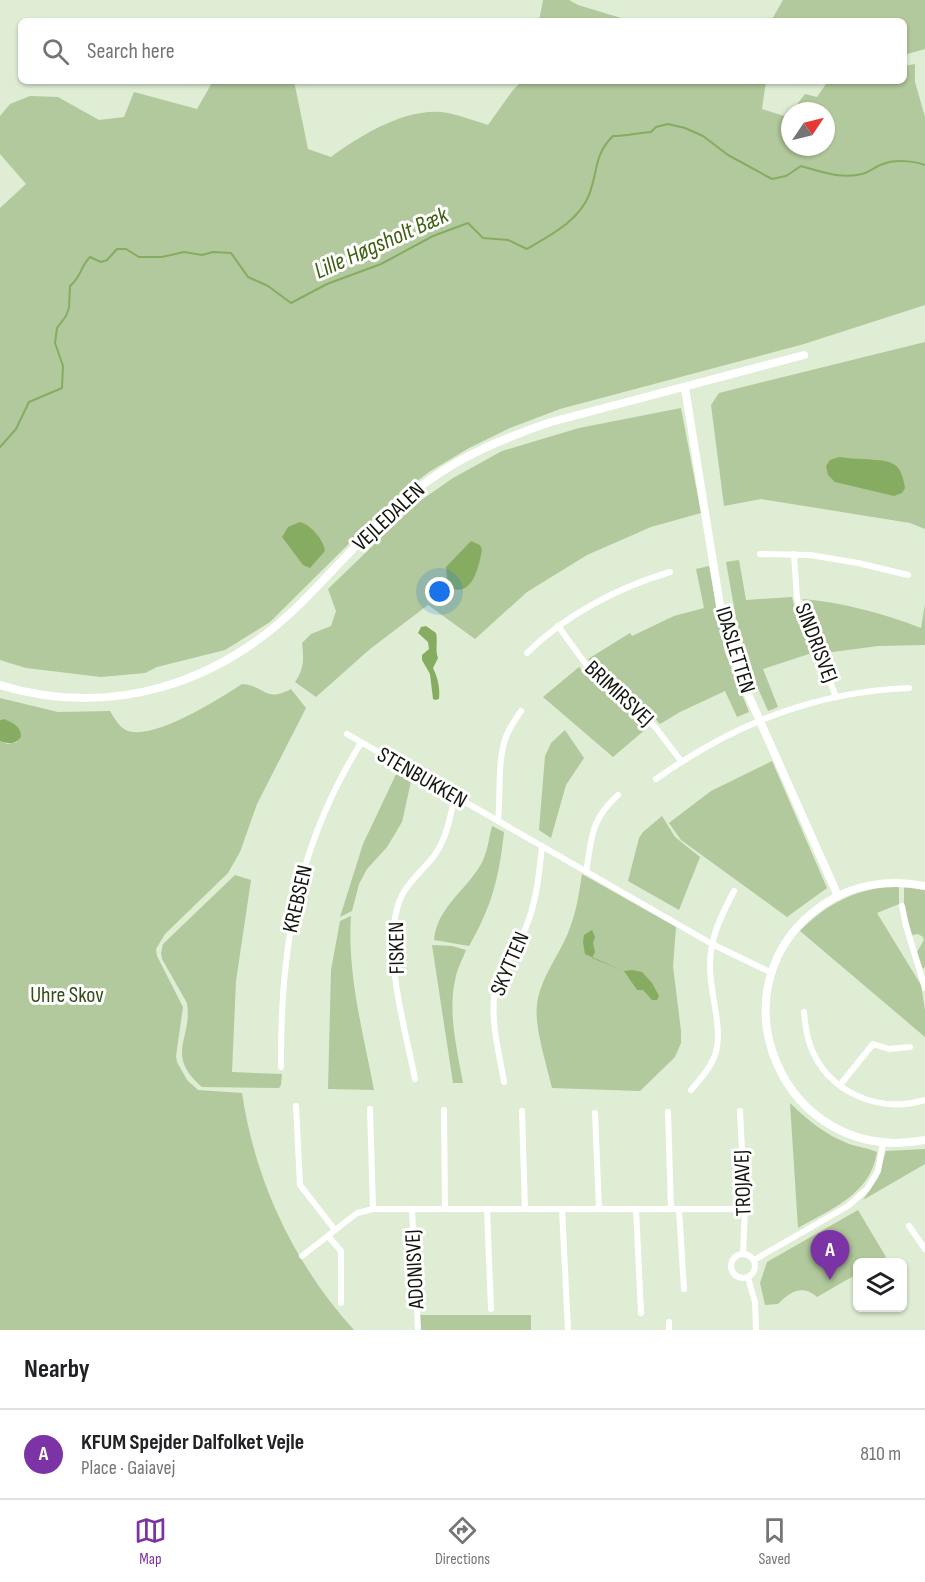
<!DOCTYPE html>
<meta charset="utf-8">
<style>
body{margin:0;font-family:"Sofia Sans Condensed",sans-serif;background:#f6f6f6;color:#202124}
.controls{position:absolute;right:18px;bottom:18px;display:grid;overflow:hidden;border-radius:9px;box-shadow:0 2px 4px #0004}
.controls button{width:54px;height:54px;display:grid;place-items:center;padding:0;border:0;border-bottom:2px solid #e0e0e0;background:#fff;color:#202124;font:30px sans-serif}
.compass{position:absolute;left:781px;top:102px;width:54px;height:54px;border-radius:50%;background:#fff;box-shadow:0 2px 4px #0004;rotate:55deg}
.you{position:absolute;left:440px;top:592px;width:21px;height:21px;margin:-15px;border:4px solid #fff;border-radius:50%;background:#1a73e8;box-shadow:0 0 0 9px #1a73e833}
.badge{display:grid;place-items:center;width:39px;height:39px;border-radius:50%;background:#7c33a5;color:#fff;font-size:20px;font-weight:700}
.pin{position:absolute;translate:-50% -50px;filter:drop-shadow(0 2px 3px #0008)}
.pin::after{content:'';position:absolute;top:32px;width:21px;height:18px;background:inherit;clip-path:polygon(0 0,100% 0,50% 100%)}
.list{margin:0;padding:0;list-style:none}
h2{display:flex;justify-content:space-between;align-items:center;height:78px;margin:0;padding:0 24px;font-size:26px}
h2 small{font-size:20px;font-weight:400;color:#757577}
.list li{display:grid;grid-template-columns:39px 1fr auto;gap:18px;align-items:center;box-sizing:border-box;height:90px;padding:0 24px;border-top:2px solid #e0e0e0}
.list b{display:block;font-size:22px;white-space:nowrap}
.list p{margin:0;font-size:20px;white-space:nowrap;color:#757577}
.list em{font-size:20px;font-style:normal;color:#757577}
.icon{flex:none;width:33px;height:33px;fill:none;stroke:currentColor;stroke-width:2;stroke-linecap:round;stroke-linejoin:round}
.map{position:relative;flex:none;width:925px;height:1330px;overflow:hidden}
.search{position:absolute;background:#fff;box-shadow:0 2px 4px #0004;left:18px;right:18px;top:18px;height:66px;display:flex;align-items:center;gap:15px;box-sizing:border-box;padding:0 21px;border-radius:9px;color:#757577;font-size:22px}
.sheet{height:168px;background:#fff}
nav{display:flex;justify-content:space-around;align-items:center;box-sizing:border-box;height:84px;border-top:2px solid #e0e0e0;background:#fff;font-size:16px;color:#757577}
nav a{display:grid;justify-items:center;gap:3px}
nav .on{color:#7c33a5}
.map>svg:first-child{display:block}
.green{fill:#b1c99c}
.water{fill:#86ac61}
.lines{fill:none;stroke-linecap:round;stroke-linejoin:round}
.stream{stroke:#86ac61;stroke-width:2}
.minor{stroke:#fff;stroke-width:6}
.tertiary{stroke:#fff;stroke-width:8}
.labels{text-anchor:middle;dominant-baseline:central;stroke-width:6;stroke-linejoin:round;paint-order:stroke}
.street-label{font-size:22px;fill:#12160d;stroke:#fff}
.park-label{font-size:22px;fill:#334c17;stroke:#fff}
.water-label{font-size:24px;font-style:italic;fill:#3e6010;stroke:#fff}
</style>
<div class="map">
<svg width="925" height="1330" viewBox="0 0 925 1330">
<rect width="100%" height="100%" fill="#dfedd4"/>
<g class="green">
<path d="M543 0H569L578 5 631 21H539Z"/>
<path d="M783 0H925V49L904 55V21H771Z"/>
<path d="M915 64V82L925 117V305L804 344 560 409 510 428 469 448 429 472 396 497 270 622 225 650 157 667 145 673 101 677 26 668 0 660V208L26 184 0 154V116L10 104 30 96 58 97 99 120 124 117 134 92 197 109 213 81H294L308 149 331 157C360 135 410 105 448 113 462 116 475 121 488 125L513 90 522 81H766L762 109 787 117 790 114V147H826V111H792L805 94 817 97 826 84 837 81H904V66Z"/>
<path d="M925 342V529L910 523 761 499 724 506 711 405 719 393Z"/>
<path d="M681 408 701 513 651 527 587 555 527 592 475 639 428 605 370 649 316 697 295 682C304 670 304 658 302 643L311 634 331 626 336 611 328 589 417 503 453 478 502 451 579 428Z"/>
<path d="M739 560 746 600 792 597 798 620 815 652 763 669 778 707 768 711 750 670 738 629 726 562Z"/>
<path d="M709 566 725 652 749 712 737 717 725 691 680 712 660 724C639 699 609 684 588 659L630 633 632 636 674 616 704 608 696 569Z"/>
<path d="M803 599C845 603 882 613 921 628L925 604V645L878 646 825 653 808 619Z"/>
<path d="M579 667C599 690 625 706 647 728L613 757 543 697Z"/>
<path d="M242 684C266 686 265 703 291 689L306 708 257 804 240 852 228 873 165 934 156 949 157 956 183 1007 176 1056 177 1062 187 1080 198 1090 242 1093C255 1181 294 1264 354 1330H0V741L8 744 17 742 4 719 0 720V698L58 712 110 711C113 716 118 725 124 729 147 745 221 698 242 684Z"/>
<path d="M565 730 584 758 566 785 551 838 539 830 545 756 551 743Z"/>
<path d="M393 753 459 791 457 794 391 756Z"/>
<path d="M772 761 827 888 787 917 681 840 669 823 711 791Z"/>
<path d="M399 768 412 777 402 822 387 847 367 869 359 884 352 911 340 917 363 844Z"/>
<path d="M662 816 675 837 700 857 679 910 628 881 639 838 643 832Z"/>
<path d="M492 826 504 832C499 878 492 906 469 946L434 940C437 908 464 892 480 866 487 855 489 838 492 826Z"/>
<path d="M582 874 676 927 673 966 681 1031V1043L675 1057 640 1091 552 1088C547 1066 534 1026 537 1005 540 979 558 957 568 933 576 914 579 894 582 874Z"/>
<path d="M235 875 251 880 236 981 232 1072 282 1074 281 1085 279 1088 202 1087C164 1054 193 1039 187 1003L162 959 161 953 163 944Z"/>
<path d="M882 887H899V904L877 913 921 985 925 1010V1037L800 931C824 907 848 893 882 887Z"/>
<path d="M904 887 925 889V967L923 969 917 952 924 940 923 937 918 934 912 935 904 906Z"/>
<path d="M351 916C347 974 363 1032 374 1090L328 1089 331 970 340 921Z"/>
<path d="M432 945 452 946 466 950C463 958 458 967 456 976 447 1011 457 1049 463 1083H453Z"/>
<path d="M790 1103C807 1120 826 1135 849 1144 858 1147 868 1148 877 1152 871 1194 831 1209 798 1228Z"/>
<path d="M925 1149V1164L863 1200 878 1178 886 1151Z"/>
<path d="M858 1210 886 1257 877 1262H858L857 1274 817 1297C802 1284 790 1292 778 1304L765 1305 760 1283 767 1262Z"/>
<path d="M419 1315H531V1330H420Z"/>
</g>
<g class="water">
<path d="M839 457C848 458 856 459 864 459 889 461 901 459 905 488L902 493 894 496 835 482 828 475 826 466 830 460Z"/>
<path d="M300 522C311 525 323 539 325 551L310 568 303 565 282 537 288 527Z"/>
<path d="M471 541 480 545 482 550C479 564 474 595 453 589L447 579 446 567Z"/>
<path d="M426 626 436 633C438 642 435 650 438 658L433 668C438 678 440 688 439 699L435 700 433 699 430 674 422 660V655L429 649 428 642 418 633 421 627Z"/>
<path d="M4 719C13 723 21 726 21 737 14 745 9 744 0 741V720Z"/>
<path d="M592 930 595 937 593 943 595 952 592 958 624 971 632 970 642 972 652 983 659 996 657 1000H652L643 990H637L624 971 585 954 583 942 584 935Z"/>
</g>
<g class="lines">
<path class="stream" d="M0 447 16 429 29 402 62 388 63 366 55 343 57 328 66 316 69 308 70 286C82 276 80 267 90 257L101 262 107 260 117 249H126L139 257H162L184 252 202 255 213 252 231 253 248 277 268 286 291 303 327 284 381 264 433 236 468 223 483 238 508 240 527 249C550 235 578 222 589 195 598 172 594 154 613 136 626 136 637 133 651 132L656 127 668 124 685 128 703 136 728 155 772 179 786 176 801 166C821 172 842 179 862 174 870 172 876 166 883 164 895 159 914 161 925 165"/>
<g class="minor">
<path d="M760 554 810 555 858 563 908 575"/>
<path d="M794 554 797 599 801 615 815 643 836 697"/>
<path d="M558 626 590 670 604 685 642 713 656 728 681 761"/>
<path d="M527 653C565 615 619 587 670 572"/>
<path d="M347 734 712 944 772 973"/>
<path d="M656 779C734 724 814 692 909 688"/>
<path d="M498 821C501 795 497 765 505 740 508 729 515 720 521 711"/>
<path d="M586 872C592 838 590 820 618 795"/>
<path d="M902 906 906 926 925 988"/>
<path d="M804 1012C805 1023 806 1034 810 1045 827 1092 878 1114 925 1100"/>
<path d="M281 1067C280 949 297 845 361 743"/>
<path d="M415 1079C405 1027 379 943 402 895 410 880 424 869 434 856 447 838 450 817 455 796"/>
<path d="M504 1082C499 1052 490 1021 495 990 499 969 515 952 524 932 536 905 539 876 542 846"/>
<path d="M840 1085 873 1044 889 1049 910 1047"/>
<path d="M691 1090C699 1081 708 1071 713 1060 726 1033 709 994 710 965 710 937 722 914 734 891"/>
<path d="M296 1106 300 1185 335 1230"/>
<path d="M370 1109 373 1209"/>
<path d="M444 1110 445 1209"/>
<path d="M522 1111 525 1209"/>
<path d="M740 1111 745 1209 743 1254"/>
<path d="M668 1112 671 1209"/>
<path d="M595 1113 599 1209"/>
<path d="M412 1209 418 1330"/>
<path d="M487 1209 491 1309"/>
<path d="M562 1209 568 1330"/>
<path d="M636 1209 641 1313"/>
<path d="M679 1209 684 1289"/>
<path d="M909 1226 925 1249"/>
<path d="M328 1236 341 1251V1303"/>
<circle cx="743" cy="1266" r="12"/>
<path d="M302 1256 357 1213 373 1209H745"/>
<path d="M754 1260 848 1206 867 1189 878 1171 883 1143"/>
<path d="M748 1278 755 1302 756 1330"/>
<path d="M669 1322V1330"/>
</g>
<g class="tertiary">
<path d="M685 388 722 618 739 674 838 896"/>
<path d="M0 685C111 719 219 684 300 604 342 563 379 515 428 481 465 454 507 437 551 422L804 355"/>
<path d="M925 886C890 879 854 884 824 904 705 985 783 1168 925 1140"/>
</g>
</g>
<g class="labels">
<g class="street-label">
<text transform="translate(389 517) rotate(-43)">VEJLEDALEN</text>
<text transform="translate(816 643) rotate(69)">SINDRISVEJ</text>
<text transform="translate(735 650) rotate(73)">IDASLETTEN</text>
<text transform="translate(619 694) rotate(43)">BRIMIRSVEJ</text>
<text transform="translate(422 778) rotate(30)">STENBUKKEN</text>
<text transform="translate(298 899) rotate(-77)">KREBSEN</text>
<text transform="translate(397 948) rotate(-91)">FISKEN</text>
<text transform="translate(510 964) rotate(-67)">SKYTTEN</text>
<text transform="translate(743 1183) rotate(-92)">TROJAVEJ</text>
<text transform="translate(415 1269) rotate(-93)">ADONISVEJ</text>
</g>
<g class="park-label">
<text x="67" y="995">Uhre Skov</text>
</g>
<g class="water-label">
<text transform="translate(381 243) rotate(-24)">Lille Høgsholt Bæk</text>
</g>
</g>
</svg>
<div class="controls">
<button><svg class="icon" aria-label="layers" viewBox="0 0 24 24"><path d="M12 4l9 5-9 5-9-5zM3 14l9 5 9-5"/></svg></button>
</div>
<svg class="compass" viewBox="-18 -18 36 36"><path d="M0-13l5 13h-10z" fill="#e53935"/><path d="M0 13l5-13h-10z" fill="#757577"/></svg>
<div class="you"></div>
<div class="pin badge" style="left:830px;top:1280px">A</div>
<div class="search"><svg class="icon" aria-label="search" viewBox="0 0 24 24"><circle cx="10" cy="10" r="6"/><path d="M15 15l6 6"/></svg>Search here</div>
</div>
<section class="sheet">
<h2>Nearby<small></small></h2>
<ul class="list">
<li><span class="badge">A</span><div><b>KFUM Spejder Dalfolket Vejle</b><p>Place · Gaiavej</p></div><em>810 m</em></li>
</ul>
</section>
<nav>
<a class="on"><svg class="icon" aria-label="map" viewBox="0 0 24 24"><path d="M3 6l6-2 6 2 6-2v14l-6 2-6-2-6 2zM9 4v14M15 6v14"/></svg>Map</a>
<a><svg class="icon" aria-label="directions" viewBox="0 0 24 24"><path d="M12 3l9 9-9 9-9-9zM9 14v-3h6M13 9l2 2-2 2"/></svg>Directions</a>
<a><svg class="icon" aria-label="saved" viewBox="0 0 24 24"><path d="M7 4h10v16l-5-4-5 4z"/></svg>Saved</a>
</nav>
